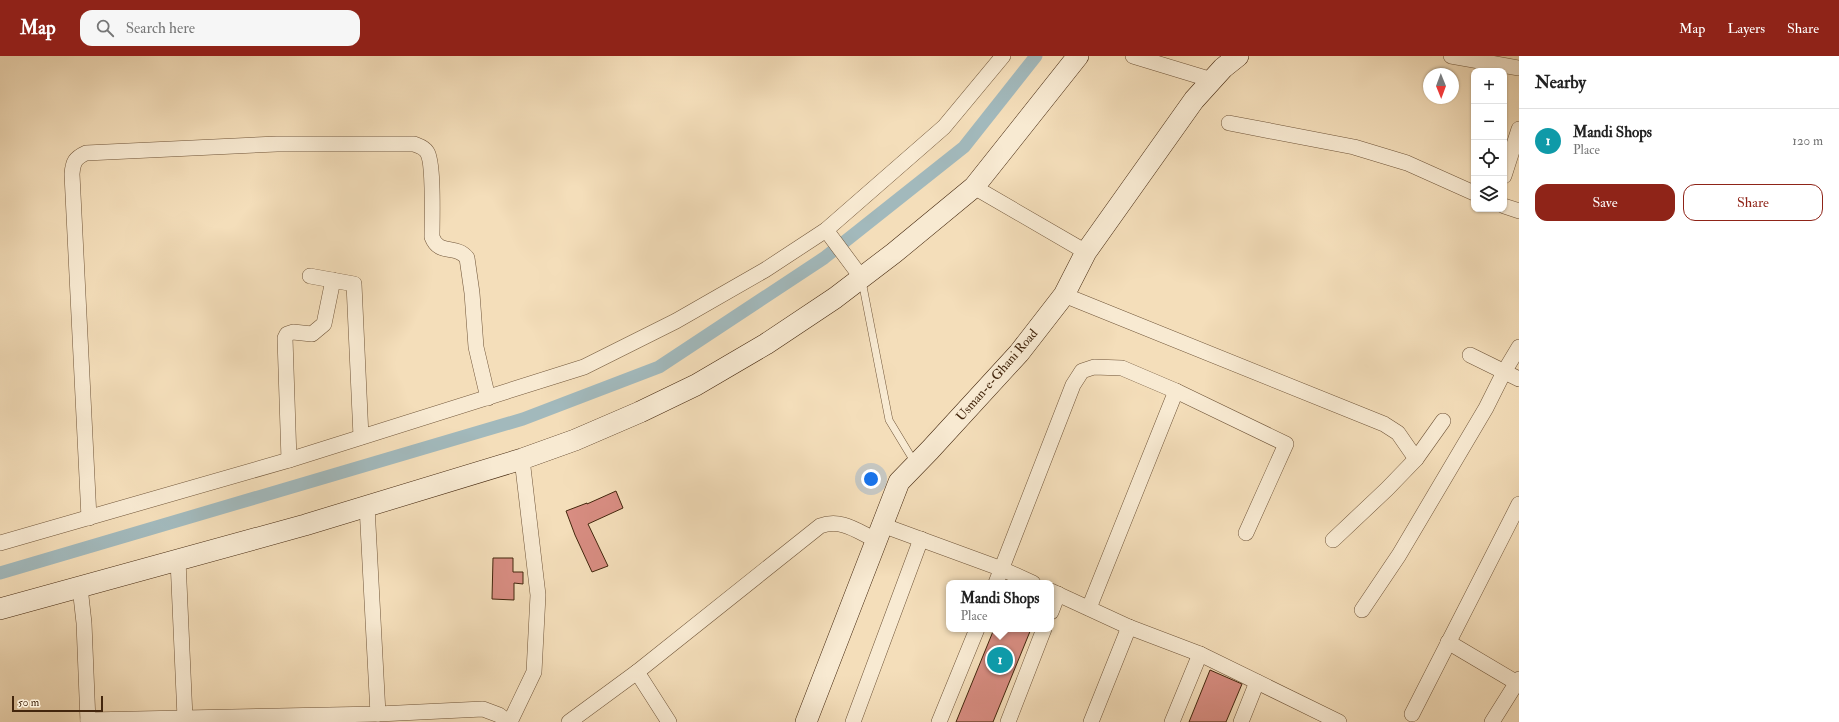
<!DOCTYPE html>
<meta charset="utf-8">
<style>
body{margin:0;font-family:"IM FELL Double Pica",serif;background:#f6f6f6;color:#222}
.controls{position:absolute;right:12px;top:12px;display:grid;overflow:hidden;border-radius:8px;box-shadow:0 1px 3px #0004}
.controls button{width:36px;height:36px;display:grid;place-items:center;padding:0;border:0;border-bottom:1px solid #e0e0e0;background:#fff;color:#222;font:20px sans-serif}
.compass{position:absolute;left:1423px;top:12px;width:36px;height:36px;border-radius:50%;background:#fff;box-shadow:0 1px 3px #0004;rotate:179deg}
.scale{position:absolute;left:12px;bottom:10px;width:91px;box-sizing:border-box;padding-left:4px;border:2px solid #43260d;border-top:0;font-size:11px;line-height:14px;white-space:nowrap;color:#43260d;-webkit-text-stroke:3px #f8ead2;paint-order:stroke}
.you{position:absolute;left:871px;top:423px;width:14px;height:14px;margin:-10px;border:3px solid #fff;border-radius:50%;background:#1a73e8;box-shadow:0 0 0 6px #1a73e833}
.badge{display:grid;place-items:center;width:26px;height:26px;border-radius:50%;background:#8f2418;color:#fff;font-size:13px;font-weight:700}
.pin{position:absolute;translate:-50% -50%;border:2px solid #fff;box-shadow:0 1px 4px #0006}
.popup{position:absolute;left:946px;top:524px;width:108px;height:52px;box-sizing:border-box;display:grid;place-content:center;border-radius:8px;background:#fff;filter:drop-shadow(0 1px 3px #0005);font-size:13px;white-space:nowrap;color:#767676}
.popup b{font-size:15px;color:#222}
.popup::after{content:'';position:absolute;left:50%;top:100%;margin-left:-8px;border:8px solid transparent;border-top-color:#fff}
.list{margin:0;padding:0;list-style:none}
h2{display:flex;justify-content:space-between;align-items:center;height:52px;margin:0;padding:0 16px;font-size:17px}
h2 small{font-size:13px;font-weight:400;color:#767676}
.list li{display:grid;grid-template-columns:26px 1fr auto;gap:12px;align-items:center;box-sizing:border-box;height:64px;padding:0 16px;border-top:1px solid #e0e0e0}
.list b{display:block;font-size:15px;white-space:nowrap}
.list p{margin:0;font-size:13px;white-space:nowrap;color:#767676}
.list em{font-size:13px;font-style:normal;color:#767676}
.actions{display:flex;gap:8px;padding:12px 16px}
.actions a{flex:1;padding:9px 0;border:1px solid #8f2418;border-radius:12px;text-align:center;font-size:14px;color:#8f2418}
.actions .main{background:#8f2418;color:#fff}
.icon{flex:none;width:22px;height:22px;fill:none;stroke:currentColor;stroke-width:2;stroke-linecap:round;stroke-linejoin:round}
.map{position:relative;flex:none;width:1519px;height:666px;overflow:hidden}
header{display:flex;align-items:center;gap:24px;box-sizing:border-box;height:56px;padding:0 20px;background:#8f2418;color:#fff}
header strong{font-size:19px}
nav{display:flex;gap:22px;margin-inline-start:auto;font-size:14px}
.search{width:280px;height:36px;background:#f6f6f6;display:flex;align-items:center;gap:10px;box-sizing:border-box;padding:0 14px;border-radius:12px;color:#767676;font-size:15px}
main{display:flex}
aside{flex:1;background:#fff}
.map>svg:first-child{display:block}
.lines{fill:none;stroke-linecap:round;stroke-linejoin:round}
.canal{stroke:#a2b9bc;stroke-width:13}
.building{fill:#d88d82;stroke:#43260d}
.lane-casing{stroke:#6f5438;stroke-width:8}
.street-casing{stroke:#6f5438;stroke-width:16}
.secondary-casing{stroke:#43260d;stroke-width:22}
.lane{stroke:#f8ead2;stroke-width:7}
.street{stroke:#f8ead2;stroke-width:15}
.secondary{stroke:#f8ead2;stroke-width:21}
.labels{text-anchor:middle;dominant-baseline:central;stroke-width:4;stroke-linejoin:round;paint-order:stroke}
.street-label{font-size:13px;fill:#43260d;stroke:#f8ead2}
</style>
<header>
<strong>Map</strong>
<div class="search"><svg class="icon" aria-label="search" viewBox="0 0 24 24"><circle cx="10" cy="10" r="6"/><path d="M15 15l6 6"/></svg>Search here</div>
<nav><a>Map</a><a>Layers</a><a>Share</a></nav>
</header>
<main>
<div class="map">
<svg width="1519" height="666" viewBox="0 0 1519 666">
<rect width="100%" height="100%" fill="#f4deba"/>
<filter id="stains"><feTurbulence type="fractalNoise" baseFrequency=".005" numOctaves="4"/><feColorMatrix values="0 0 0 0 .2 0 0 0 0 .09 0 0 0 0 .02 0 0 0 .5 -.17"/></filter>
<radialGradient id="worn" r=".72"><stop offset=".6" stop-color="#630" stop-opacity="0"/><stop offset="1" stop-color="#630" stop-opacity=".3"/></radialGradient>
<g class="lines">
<path class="canal" d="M0 517 523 363 659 311 824 202 964 91 1036 0"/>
</g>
<g class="building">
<path d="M616 435 623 452 588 468 608 510 592 516 575 479 566 455 587 447V448Z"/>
<path d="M493 502H513V516H523V528L514 527V544L492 543Z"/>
<path d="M994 573H1031L993 666H956Z"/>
<path d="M1210 614 1242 628 1226 666H1189Z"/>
</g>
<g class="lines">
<defs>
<path id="lane" d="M862 225 889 364 915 407"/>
<g id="street">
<path d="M1133 0 1212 24"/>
<path d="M1451 0 1519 12"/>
<path d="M1229 67 1354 91 1407 107 1474 137"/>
<path d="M1504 120 1519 73"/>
<path d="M974 131 1086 196"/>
<path d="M1504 150 1519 155"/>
<path d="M826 174 861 221"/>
<path d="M310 220 354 228 361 381"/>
<path d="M1064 239 1384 368 1398 377 1416 403"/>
<path d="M1470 299 1519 323"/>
<path d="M289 404 285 282 287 278 293 276 312 278 324 268 333 224"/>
<path d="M367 450 378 658"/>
<path d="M89 462 72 118C73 106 75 102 86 97L277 88H414C419 90 424 91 427 96 434 106 432 165 432 181 439 200 456 188 467 202L472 237 476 291 488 342"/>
<path d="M882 469 1002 513 1033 527"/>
<path d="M1333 484 1387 433 1416 403 1443 365"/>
<path d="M0 487 289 404 584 311 676 265 765 214 826 174 944 71 1003 0"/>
<path d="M178 504 185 662"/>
<path d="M996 527 1073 329 1082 315 1094 311 1122 312 1176 335 1286 388 1246 477"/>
<path d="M80 531 84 567 88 666"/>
<path d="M1051 535 1129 571 1200 598 1339 666"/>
<path d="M1089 552 1176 335"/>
<path d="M1362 554 1399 499 1486 352 1504 316 1519 291"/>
<path d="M1051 556 1058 538"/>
<path d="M1448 586 1519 628"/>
<path d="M637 616 669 666"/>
<path d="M1412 658 1519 448"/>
<path d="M88 664 378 658 483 653 499 659 508 666"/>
<path d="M510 666 534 616 538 539 522 403"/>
<path d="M569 666 637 616 820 470C841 462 857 475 876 484"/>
<path d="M853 666 921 483"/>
<path d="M939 666 977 573"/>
<path d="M1008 666 1044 573"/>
<path d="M1091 666 1129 571"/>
<path d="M1172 666 1200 598"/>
<path d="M1241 666 1257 626"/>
<path d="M1492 666 1519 623"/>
</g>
<g id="secondary">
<path d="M0 553 305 469 522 403 575 384 640 356 696 329 766 288 835 242 894 197 974 131 1078 0"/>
<path d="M806 666 899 426 930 394 1019 297 1064 239 1086 196 1194 44 1223 12 1238 0"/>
</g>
</defs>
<use href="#lane" class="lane-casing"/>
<use href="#street" class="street-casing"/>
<use href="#secondary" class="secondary-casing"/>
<use href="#lane" class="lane"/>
<use href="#street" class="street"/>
<use href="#secondary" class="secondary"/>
</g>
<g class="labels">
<g class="street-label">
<text transform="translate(997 319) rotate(-49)">Usman-e-Ghani Road</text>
</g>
</g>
<rect width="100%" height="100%" filter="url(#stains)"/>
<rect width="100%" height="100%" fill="url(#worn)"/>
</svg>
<div class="controls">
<button>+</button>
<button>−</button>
<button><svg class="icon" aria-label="locate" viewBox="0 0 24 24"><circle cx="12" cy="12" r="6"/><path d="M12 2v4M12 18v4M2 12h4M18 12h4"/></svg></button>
<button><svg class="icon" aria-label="layers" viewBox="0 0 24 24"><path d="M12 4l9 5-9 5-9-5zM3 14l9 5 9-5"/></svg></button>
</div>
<svg class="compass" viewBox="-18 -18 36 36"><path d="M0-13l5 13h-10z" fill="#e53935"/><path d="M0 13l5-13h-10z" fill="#767676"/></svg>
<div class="scale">50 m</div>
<div class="you"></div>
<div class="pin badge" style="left:1000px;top:604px;background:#0f9aa8">1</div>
<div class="popup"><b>Mandi Shops</b>Place</div>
</div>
<aside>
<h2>Nearby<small></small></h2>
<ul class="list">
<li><span class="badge" style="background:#0f9aa8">1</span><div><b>Mandi Shops</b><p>Place</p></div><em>120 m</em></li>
</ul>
<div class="actions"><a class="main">Save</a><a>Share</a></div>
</aside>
</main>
